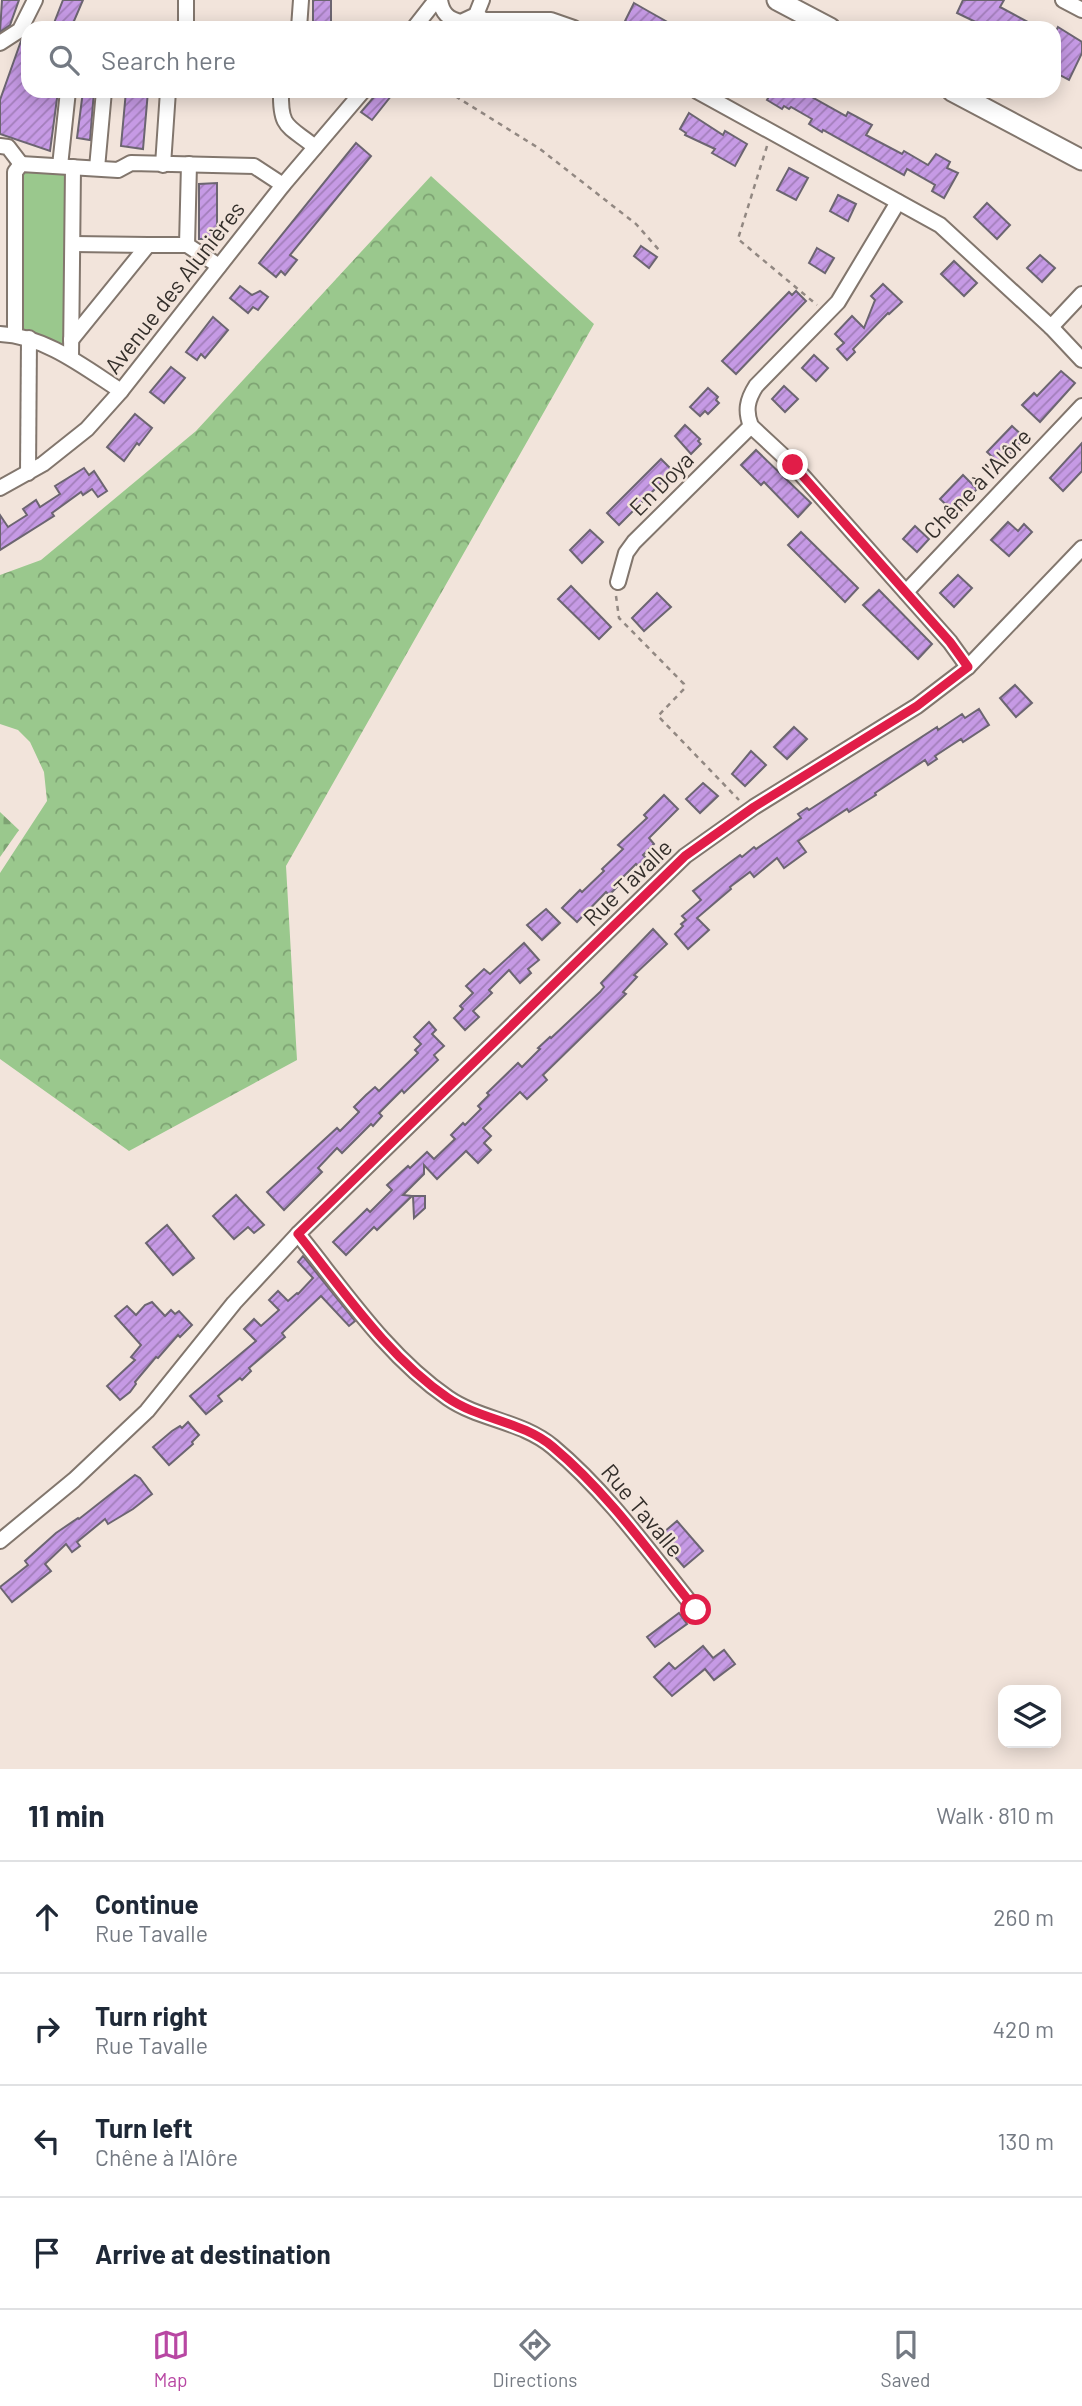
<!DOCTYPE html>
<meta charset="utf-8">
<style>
body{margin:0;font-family:Barlow,sans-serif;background:#f2f2f3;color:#1f2937}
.controls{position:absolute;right:21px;bottom:21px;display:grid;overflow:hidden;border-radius:14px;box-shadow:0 4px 18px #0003}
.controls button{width:63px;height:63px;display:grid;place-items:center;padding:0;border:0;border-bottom:2px solid #e0e1e3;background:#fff;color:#1f2937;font:35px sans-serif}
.stop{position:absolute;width:21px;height:21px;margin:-16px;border:5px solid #e11d48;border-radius:50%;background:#fff}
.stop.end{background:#e11d48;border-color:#fff;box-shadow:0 2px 7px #0008}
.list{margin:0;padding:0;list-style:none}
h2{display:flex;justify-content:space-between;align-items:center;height:91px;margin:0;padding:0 28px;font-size:30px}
h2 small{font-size:23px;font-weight:400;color:#747a83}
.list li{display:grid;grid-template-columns:46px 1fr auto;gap:21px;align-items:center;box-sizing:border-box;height:112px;padding:0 28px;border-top:2px solid #e0e1e3}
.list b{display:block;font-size:26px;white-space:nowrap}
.list p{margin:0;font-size:23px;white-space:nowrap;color:#747a83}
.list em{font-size:23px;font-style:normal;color:#747a83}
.icon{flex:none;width:38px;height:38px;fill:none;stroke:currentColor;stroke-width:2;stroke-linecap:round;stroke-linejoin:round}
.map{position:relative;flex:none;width:1082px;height:1769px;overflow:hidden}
.search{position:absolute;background:#fff;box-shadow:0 4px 18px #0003;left:21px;right:21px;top:21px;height:77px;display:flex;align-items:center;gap:18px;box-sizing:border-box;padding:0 24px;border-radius:21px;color:#747a83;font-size:26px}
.sheet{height:539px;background:#fff}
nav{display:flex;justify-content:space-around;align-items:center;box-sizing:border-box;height:98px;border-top:2px solid #e0e1e3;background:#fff;font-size:19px;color:#747a83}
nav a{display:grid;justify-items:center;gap:4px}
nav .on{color:#b847a3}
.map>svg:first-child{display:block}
.green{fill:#9ac88d}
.forest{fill:url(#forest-crowns)}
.cemetery{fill:url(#cemetery-stones)}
.building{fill:url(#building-hatch);stroke:#6c6571;stroke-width:2}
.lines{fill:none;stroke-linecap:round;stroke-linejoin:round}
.minor-casing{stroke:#82766d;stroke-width:18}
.major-casing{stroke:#82766d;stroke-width:23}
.path{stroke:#928882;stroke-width:2.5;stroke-dasharray:5 5;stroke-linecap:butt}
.minor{stroke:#fff;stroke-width:14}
.major{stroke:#fff;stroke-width:19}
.route{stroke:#e11d48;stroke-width:9}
.labels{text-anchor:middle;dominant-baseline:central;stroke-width:5;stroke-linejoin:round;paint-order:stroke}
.street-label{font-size:23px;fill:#342f2b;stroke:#f2e4db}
</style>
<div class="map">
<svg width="1082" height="1769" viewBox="0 0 1082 1769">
<defs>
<pattern id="forest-crowns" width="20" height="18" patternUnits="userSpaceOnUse" patternTransform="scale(1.75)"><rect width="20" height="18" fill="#9ac88d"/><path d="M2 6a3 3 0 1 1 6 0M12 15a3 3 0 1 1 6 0" fill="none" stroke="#7ea373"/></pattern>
<pattern id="cemetery-stones" width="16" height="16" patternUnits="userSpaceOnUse" patternTransform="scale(1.75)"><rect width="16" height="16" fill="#9ac88d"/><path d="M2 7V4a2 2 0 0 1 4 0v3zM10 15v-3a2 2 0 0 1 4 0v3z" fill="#7ea373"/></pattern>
<pattern id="building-hatch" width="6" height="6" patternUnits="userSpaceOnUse" patternTransform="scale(1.75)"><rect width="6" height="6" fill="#c69ae5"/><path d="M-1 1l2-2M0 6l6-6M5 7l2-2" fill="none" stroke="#a27eba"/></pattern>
</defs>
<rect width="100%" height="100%" fill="#f2e4db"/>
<path class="green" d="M22 171 66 174V346L62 347 25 331 22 327Z"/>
<path class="forest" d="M431 176 594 324 286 866 297 1060 129 1151 0 1059V873L47 801 44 772 30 742 18 730 0 724V575L41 560 196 431Z"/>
<path class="cemetery" d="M0 812 19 830 0 857Z"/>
<g class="building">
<path d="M2 0H19L10 25 0 32Z"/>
<path d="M63 0H83L71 28 54 23Z"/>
<rect x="313" y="0" width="18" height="28"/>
<path d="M963 0H1004L1000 7 1039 28H988L957 13Z"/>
<path d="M634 3 648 11 678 28H638L625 21Z"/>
<path d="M1058 27 1082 42V53L1069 80 1054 72V35Z"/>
<path d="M28 35V91H58L50 151 0 134V100L21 41Z"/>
<path d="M83 91H94L90 140 77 138Z"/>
<path d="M126 91H148L143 149 121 146Z"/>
<path d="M379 91H395L372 120 361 112Z"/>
<path d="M772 91H801L846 116 848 112 872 125 866 135 902 154 904 151 928 165 936 154 950 162 947 168 958 173 944 198 932 191 935 185 907 169 904 175 823 130 822 132 809 124 812 119 791 107 789 109 784 106 782 109 767 100Z"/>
<path d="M689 113 723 135 725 131 747 144 735 166 712 153 715 149 685 135 686 133 680 129Z"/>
<path d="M356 143 371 156 290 255 297 260 285 275 281 271 276 277 259 263Z"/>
<path d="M789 168 808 178 796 200 777 190Z"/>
<path d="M217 183V239H199V184Z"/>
<path d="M838 195 856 204 848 221 830 211Z"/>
<path d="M987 203 1010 225 997 239 974 217Z"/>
<path d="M641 246 657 257 649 268 634 256Z"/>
<path d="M817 248 834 258 825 273 809 263Z"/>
<path d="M1040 255 1055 268 1042 282 1027 268Z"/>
<path d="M954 261 977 283 964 296 941 274Z"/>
<path d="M883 284 902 302 889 314 888 313 853 349 855 352 847 360 837 349 844 343 835 334 852 316 864 328 875 300 871 296Z"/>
<path d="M240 286 252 295 260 291 268 297 258 310 253 307 248 313 230 298Z"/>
<path d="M796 291 806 301 736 374 722 361 789 292 792 295Z"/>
<path d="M213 317 228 330 205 358 201 354 197 360 186 352Z"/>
<path d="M814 355 828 368 816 381 802 368Z"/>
<path d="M171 367 185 378 164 403 150 392Z"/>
<path d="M1061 371 1075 383 1040 422 1022 405 1034 393 1037 396Z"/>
<path d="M784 386 798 399 785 412 772 399Z"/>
<path d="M708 388 718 397 716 400 719 403 708 414 705 411 700 416 690 407Z"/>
<path d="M135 414 152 428 139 445 137 443 124 461 107 447Z"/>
<path d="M685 425 700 439 698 441 701 444 691 454 675 436Z"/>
<path d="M1012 426 1025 438 1000 464 987 452Z"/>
<path d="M1082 443V471L1063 491 1050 478Z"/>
<path d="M756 450 811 503 798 517 764 482 761 485 741 465Z"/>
<path d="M661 459 673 471 619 525 607 513Z"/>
<path d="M84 468 89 475 94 471 107 491 98 497 92 489 83 495 81 492 52 513 54 516 0 550V515L8 527 27 515 23 509 36 500 40 507 60 494 55 486Z"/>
<path d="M963 475 977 489 954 512 940 499Z"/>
<path d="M1008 522 1018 531 1024 524 1032 532 1009 556 991 540Z"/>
<path d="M915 526 929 539 917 552 903 539Z"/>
<path d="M590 530 603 542 582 563 570 550Z"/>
<path d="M801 532 858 588 845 602 788 545Z"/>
<path d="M958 575 972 588 954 607 940 593Z"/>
<path d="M571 586 611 627 599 639 558 599Z"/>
<path d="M879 590 932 644 918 659 863 605Z"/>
<path d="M657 593 671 607 644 631 632 618Z"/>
<path d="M1015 685 1032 703 1016 717 1000 698Z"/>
<path d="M979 709 989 725 963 742 961 739 935 756 937 759 928 765 925 760 875 793 876 795 849 812 847 809 798 841 806 852 784 868 777 858 754 877 750 872 730 887 731 889 697 918 709 930 688 949 675 934 683 926 681 924 686 920 682 916 701 900 693 891 717 872 740 855 742 857 754 847 756 849 801 818 798 814 807 808 809 810 937 727 938 730 962 714 965 718Z"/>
<path d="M794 727 807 739 787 759 774 747Z"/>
<path d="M751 751 766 765 745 786 732 774Z"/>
<path d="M703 783 718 796 700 813 686 799Z"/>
<path d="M664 795 678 809 649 838 654 844 643 855 647 859 639 867 636 864 616 884 618 886 609 895 606 892 577 922 562 908 580 890 582 892 604 871 602 869 623 849 618 845 647 818 644 815Z"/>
<path d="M546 909 560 923 542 940 527 925Z"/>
<path d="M653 929 667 944 634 975 637 977 623 992 626 994 543 1075 547 1080 527 1099 520 1092 483 1128 491 1136 484 1143 491 1150 478 1163 466 1151 437 1179 424 1165V1174L403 1195 412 1196 377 1230 374 1227 346 1255 333 1242 367 1209 370 1212 392 1190 387 1185 408 1166 410 1168 427 1152 434 1159 455 1139 451 1135 463 1123 465 1125 481 1109 478 1106 489 1095 487 1093 518 1063 522 1067 540 1049 538 1048 550 1037 551 1038 600 992 604 987 601 983Z"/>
<path d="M524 943 539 960 528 969 531 973 520 983 509 970 489 990 492 993 473 1011 479 1017 465 1030 454 1018 463 1009 460 1006 473 993 466 986 484 969 490 974Z"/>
<path d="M429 1022 436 1030 432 1034 444 1046 434 1055 438 1060 404 1093 402 1090 379 1113 382 1116 373 1126 371 1124 342 1153 337 1148 318 1168 322 1172 284 1210 267 1192 337 1128 340 1131 359 1112 354 1107 366 1095 375 1087 379 1091 418 1053 415 1050 421 1044 414 1037Z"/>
<path d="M236 1195 264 1225 254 1233 248 1227 234 1239 213 1216Z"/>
<path d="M413 1196H425V1208L414 1218Z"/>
<path d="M167 1225 194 1258 173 1275 146 1243Z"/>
<path d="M303 1256 355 1321 349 1326 321 1296 282 1333 285 1337 249 1368 251 1371 242 1380 240 1378 218 1396 222 1401 206 1414 190 1396 256 1341 244 1329 254 1319 261 1326 279 1310 269 1300 278 1291 288 1301 297 1293 298 1294 313 1278 298 1262Z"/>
<path d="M152 1302 165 1316 171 1310 175 1314 179 1311 192 1325 180 1337 178 1335 158 1358 156 1357 135 1382 136 1384 130 1392 120 1400 107 1386 135 1360 131 1357 141 1345 115 1316 127 1306 136 1315 145 1305Z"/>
<path d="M188 1422 199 1435 192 1442 193 1444 169 1465 153 1447 172 1431 180 1426 182 1428Z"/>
<path d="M135 1475 140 1478 152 1494 133 1509 108 1524 105 1519 77 1542 80 1546 72 1552 66 1544 45 1564 51 1571 12 1602 0 1587 28 1565 25 1561 56 1533 78 1518 79 1519Z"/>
<path d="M677 1521 703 1551 684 1567 658 1537Z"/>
<path d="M679 1613 687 1624 655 1647 647 1637Z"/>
<path d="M703 1646 713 1658 724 1650 735 1664 714 1680 705 1669 672 1696 654 1677 669 1663 675 1669Z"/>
</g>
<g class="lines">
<defs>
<g id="minor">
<path d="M440 0C442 13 448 19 461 22L476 15 482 0"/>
<path d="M1063 0 1082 10"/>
<path d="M476 15 484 20H551L574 28"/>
<path d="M186 28V0"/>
<path d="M299 28 301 0"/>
<path d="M414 28 436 0"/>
<path d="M0 43 20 30 35 0"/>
<path d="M281 91C280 129 288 125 315 147"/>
<path d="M697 91 940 225 1051 327 1082 294"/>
<path d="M0 146 8 147 21 164"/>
<path d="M163 165 168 91"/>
<path d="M60 166 68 91"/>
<path d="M97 168 104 91"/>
<path d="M898 202 838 302 756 386C747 400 745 411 751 426L793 465 950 642 968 667"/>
<path d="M73 244 148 245"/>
<path d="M187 245 189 164"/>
<path d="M1051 327 1082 360"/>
<path d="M0 334C45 336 84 367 121 391"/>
<path d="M15 335V172L21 164 118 170 131 163 254 166 283 185"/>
<path d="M71 340 148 245H187L219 266"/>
<path d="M71 358 73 167"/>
<path d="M28 473 29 338"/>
<path d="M0 488 43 464 87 429 121 391 283 185 363 91"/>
<path d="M618 582 626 553 634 542 751 426"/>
<path d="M906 592 1082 406"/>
<path d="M298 1234C344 1291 387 1356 448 1398 480 1420 522 1421 553 1447 608 1493 651 1554 696 1610"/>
<path d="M0 1541 74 1480 147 1411 234 1303 298 1234 685 856 754 807 917 706 968 667 1082 548"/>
</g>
<g id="major">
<path d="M777 0 830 28"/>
<path d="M952 91 1082 160"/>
</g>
</defs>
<use href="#minor" class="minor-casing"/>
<use href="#major" class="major-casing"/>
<g class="path">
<path d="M447 91 540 149 636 224 659 250"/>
<path d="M767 146 738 239 817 305"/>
<path d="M616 596 619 618 684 684V689L658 716 739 800"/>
</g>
<use href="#minor" class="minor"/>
<use href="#major" class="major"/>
</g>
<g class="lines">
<path class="route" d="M696 1610C651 1554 608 1493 553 1447 522 1421 480 1420 448 1398 387 1356 344 1291 298 1234L685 856 754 807 917 706 968 667 950 642 793 465"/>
</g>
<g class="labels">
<g class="street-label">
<text transform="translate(174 287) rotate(-52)">Avenue des Alunières</text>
<text transform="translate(661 483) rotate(-45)">En Doya</text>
<text transform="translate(977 483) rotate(-46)">Chêne à l'Alôre</text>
<text transform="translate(627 882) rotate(-44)">Rue Tavalle</text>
<text transform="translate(643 1510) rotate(50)">Rue Tavalle</text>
</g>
</g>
</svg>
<div class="controls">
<button><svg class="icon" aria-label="layers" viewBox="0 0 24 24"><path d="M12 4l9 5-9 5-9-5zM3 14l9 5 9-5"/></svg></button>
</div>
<div class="stop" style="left:696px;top:1610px"></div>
<div class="stop end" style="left:793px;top:465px"></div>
<div class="search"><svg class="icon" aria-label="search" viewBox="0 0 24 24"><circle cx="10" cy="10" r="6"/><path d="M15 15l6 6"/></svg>Search here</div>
</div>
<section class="sheet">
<h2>11 min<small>Walk · 810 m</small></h2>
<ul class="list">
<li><svg class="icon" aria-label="ahead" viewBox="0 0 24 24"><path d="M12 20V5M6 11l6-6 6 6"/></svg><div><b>Continue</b><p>Rue Tavalle</p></div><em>260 m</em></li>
<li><svg class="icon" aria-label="right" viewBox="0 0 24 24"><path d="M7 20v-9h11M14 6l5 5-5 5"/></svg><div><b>Turn right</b><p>Rue Tavalle</p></div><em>420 m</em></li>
<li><svg class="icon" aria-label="left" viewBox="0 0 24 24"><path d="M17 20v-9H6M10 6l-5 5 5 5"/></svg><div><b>Turn left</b><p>Chêne à l'Alôre</p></div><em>130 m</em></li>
<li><svg class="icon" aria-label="arrive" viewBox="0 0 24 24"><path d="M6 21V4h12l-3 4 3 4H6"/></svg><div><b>Arrive at destination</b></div></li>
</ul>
</section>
<nav>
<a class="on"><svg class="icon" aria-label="map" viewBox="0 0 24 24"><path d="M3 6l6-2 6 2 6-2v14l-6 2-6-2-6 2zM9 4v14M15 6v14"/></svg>Map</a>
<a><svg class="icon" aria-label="directions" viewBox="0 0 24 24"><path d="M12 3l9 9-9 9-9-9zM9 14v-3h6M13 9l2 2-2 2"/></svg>Directions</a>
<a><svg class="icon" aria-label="saved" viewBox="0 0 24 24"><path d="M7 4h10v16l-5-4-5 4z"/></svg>Saved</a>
</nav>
